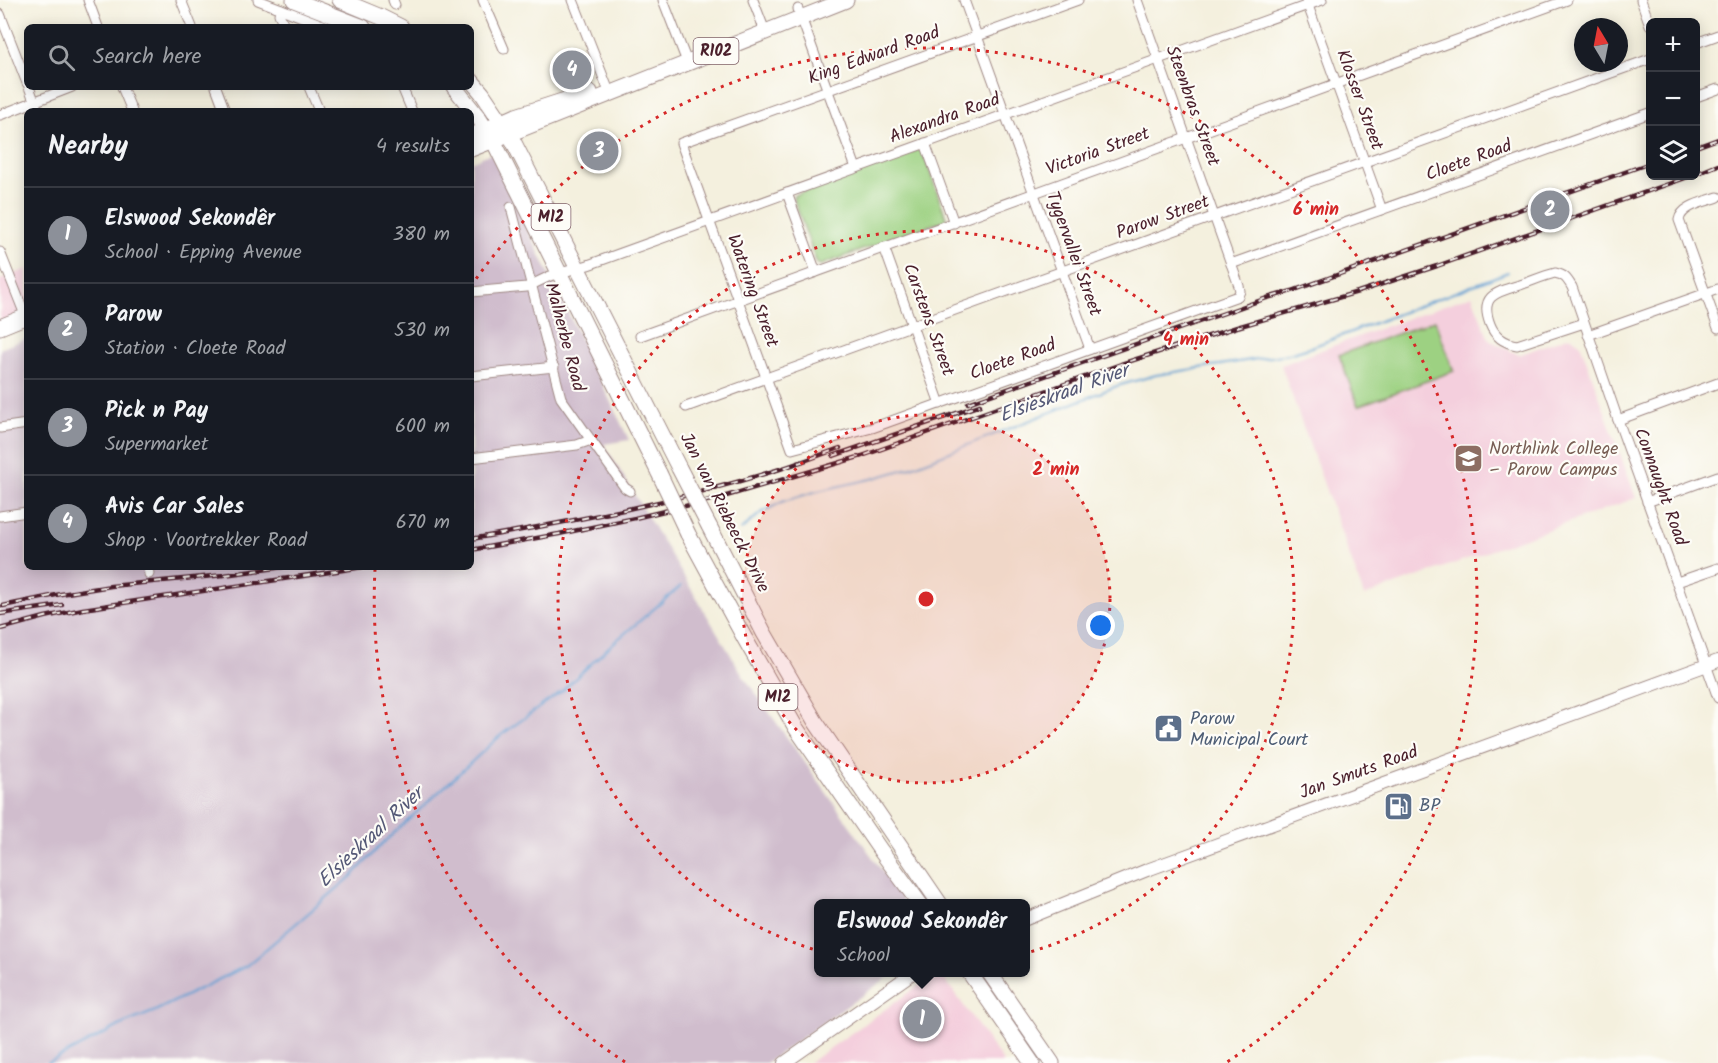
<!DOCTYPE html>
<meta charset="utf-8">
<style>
body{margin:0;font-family:Kalam,sans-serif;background:#242831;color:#f1f3f6}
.controls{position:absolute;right:18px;top:18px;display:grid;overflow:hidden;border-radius:9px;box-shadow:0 3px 15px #0003}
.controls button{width:54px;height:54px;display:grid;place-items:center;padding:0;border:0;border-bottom:2px solid #363941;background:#171b24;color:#f1f3f6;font:30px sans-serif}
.compass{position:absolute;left:1574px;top:18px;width:54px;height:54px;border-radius:50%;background:#171b24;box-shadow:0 3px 15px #0003;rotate:350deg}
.you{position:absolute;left:1101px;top:626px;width:21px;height:21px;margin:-15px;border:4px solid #fff;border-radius:50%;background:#1a73e8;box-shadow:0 0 0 9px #1a73e833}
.badge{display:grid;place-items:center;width:39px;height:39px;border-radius:50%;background:#8c9099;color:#fff;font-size:20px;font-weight:700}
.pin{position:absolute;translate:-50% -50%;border:3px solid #fff;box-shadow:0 2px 6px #0006}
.popup{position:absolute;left:814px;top:899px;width:216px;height:78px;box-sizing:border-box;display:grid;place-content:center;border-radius:9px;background:#171b24;filter:drop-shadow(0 2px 4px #0005);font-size:20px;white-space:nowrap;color:#9ea1a6}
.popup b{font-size:22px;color:#f1f3f6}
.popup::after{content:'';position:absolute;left:50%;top:100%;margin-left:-12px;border:12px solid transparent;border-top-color:#171b24}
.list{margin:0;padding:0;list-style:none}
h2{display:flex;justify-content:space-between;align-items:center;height:78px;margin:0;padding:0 24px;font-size:26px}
h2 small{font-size:20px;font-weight:400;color:#9ea1a6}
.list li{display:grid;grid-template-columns:39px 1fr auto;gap:18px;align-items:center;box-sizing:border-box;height:96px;padding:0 24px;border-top:2px solid #363941}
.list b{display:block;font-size:22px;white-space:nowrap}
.list p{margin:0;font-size:20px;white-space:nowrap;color:#9ea1a6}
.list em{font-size:20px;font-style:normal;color:#9ea1a6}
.icon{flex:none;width:33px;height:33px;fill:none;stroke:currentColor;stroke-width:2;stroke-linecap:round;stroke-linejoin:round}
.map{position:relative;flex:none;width:1718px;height:1063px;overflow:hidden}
.search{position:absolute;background:#171b24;box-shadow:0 3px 15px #0003;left:24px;top:24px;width:450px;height:66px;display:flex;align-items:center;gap:15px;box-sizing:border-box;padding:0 21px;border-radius:9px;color:#9ea1a6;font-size:22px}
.panel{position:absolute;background:#171b24;box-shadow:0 3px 15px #0003;left:24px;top:108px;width:450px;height:462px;border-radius:9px}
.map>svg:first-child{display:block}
.built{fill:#f4cfdd}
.industrial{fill:#d0bdcd}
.green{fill:#9dd182;stroke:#747856;stroke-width:1.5}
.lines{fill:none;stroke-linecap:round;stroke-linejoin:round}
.stream{stroke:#62a0d3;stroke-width:2}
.minor-casing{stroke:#9f8884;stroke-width:11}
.tertiary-casing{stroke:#9f8884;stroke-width:14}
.primary-casing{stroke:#9f8884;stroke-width:17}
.minor{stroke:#fff;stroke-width:9}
.tertiary{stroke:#fff;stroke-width:12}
.primary{stroke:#fff;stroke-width:15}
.rail-casing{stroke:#4a1f2b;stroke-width:4.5}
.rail{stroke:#fdfcf7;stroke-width:2;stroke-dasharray:7;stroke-linecap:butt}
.primary-bridge-casing{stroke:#9f8884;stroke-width:17;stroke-linecap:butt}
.primary-bridge{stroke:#fff;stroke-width:15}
.ring{fill:none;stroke:#d62828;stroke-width:3;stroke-dasharray:3 6}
.labels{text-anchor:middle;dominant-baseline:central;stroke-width:4.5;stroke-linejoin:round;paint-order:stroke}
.shield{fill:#fdfcf7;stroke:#806168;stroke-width:1.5}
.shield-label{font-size:16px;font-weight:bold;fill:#4a1f2b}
.street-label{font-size:18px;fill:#4a1f2b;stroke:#fdfcf7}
.education-label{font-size:18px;fill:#785e54;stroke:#fdfcf7;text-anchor:start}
.service-label{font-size:18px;fill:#4e5e75;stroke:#fdfcf7;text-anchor:start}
.water-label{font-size:20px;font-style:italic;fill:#555977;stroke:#fdfcf7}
.centre{fill:#d62828;stroke:#fdfcf7;stroke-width:3}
.ring-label{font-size:18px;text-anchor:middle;font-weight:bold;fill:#d62828;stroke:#fdfcf7;stroke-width:4.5;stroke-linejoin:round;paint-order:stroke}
</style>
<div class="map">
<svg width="1718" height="1063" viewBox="0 0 1718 1063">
<rect width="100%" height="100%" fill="#fdfcf7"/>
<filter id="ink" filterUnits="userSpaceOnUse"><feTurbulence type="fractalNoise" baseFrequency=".0167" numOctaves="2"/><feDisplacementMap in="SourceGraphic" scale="12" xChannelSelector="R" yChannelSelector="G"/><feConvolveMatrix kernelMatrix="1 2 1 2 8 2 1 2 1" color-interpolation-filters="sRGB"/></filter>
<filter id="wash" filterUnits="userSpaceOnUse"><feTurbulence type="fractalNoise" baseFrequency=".008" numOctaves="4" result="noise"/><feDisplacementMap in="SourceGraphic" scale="24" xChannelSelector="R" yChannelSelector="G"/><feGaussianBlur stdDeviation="1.35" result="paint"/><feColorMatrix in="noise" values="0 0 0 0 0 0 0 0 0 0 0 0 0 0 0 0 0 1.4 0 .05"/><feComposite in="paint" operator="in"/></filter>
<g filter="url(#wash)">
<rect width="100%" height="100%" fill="#f4f0de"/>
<g class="built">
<path d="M27 269V315L0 325V280Z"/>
<path d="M1472 295 1489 340 1519 355 1570 336 1580 343 1636 498 1364 596 1281 365Z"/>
<path d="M935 974 942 975 1004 1063H809Z"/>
</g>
<path class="industrial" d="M491 153 629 440 604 444 744 677 905 903 818 904V972L894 973 766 1063H0V349L27 338V567H471V162Z"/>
<g class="green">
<path d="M919 149 922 150 946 217 945 220 821 265 817 264 793 197 795 195Z"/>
<path d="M1435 320 1454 371 1358 406 1339 355Z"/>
</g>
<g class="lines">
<g class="stream">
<path d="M741 530 761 513 784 501 818 491 871 479 909 468 1117 386 1156 375 1289 354 1309 348 1508 272"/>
<path d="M48 1063 125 1023 153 1012 246 966 352 876 381 845 501 735 562 691 611 645 681 586"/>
</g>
</g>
</g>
<g filter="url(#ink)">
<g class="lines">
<defs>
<g id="minor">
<path d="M88 0 98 27"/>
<path d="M181 0 192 27"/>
<path d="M258 0 328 27"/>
<path d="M393 0 395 5"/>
<path d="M483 0 504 49"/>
<path d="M573 0 610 94"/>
<path d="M663 0 687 62"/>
<path d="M753 0 765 31"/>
<path d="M964 0 1090 349"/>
<path d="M1078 0 681 143 792 449 872 428 1238 296 1240 291 1239 286 1137 0"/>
<path d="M1306 0 1382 210"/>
<path d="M1641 0 1650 25"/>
<path d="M281 9 279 14 285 27"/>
<path d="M798 9 856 168"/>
<path d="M0 14 27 83"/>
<path d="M1696 43 1718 35"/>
<path d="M29 87 38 111"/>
<path d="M122 87 132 111"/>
<path d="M216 87 225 111"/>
<path d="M309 87 319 111"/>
<path d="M402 87 412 111"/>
<path d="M1696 97 1718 89"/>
<path d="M0 115 72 87"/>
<path d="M925 143 954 223"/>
<path d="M787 193 816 272"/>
<path d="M1718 197C1705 202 1682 205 1679 220L1718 328"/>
<path d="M511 207 561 398 625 488 630 491"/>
<path d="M884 247 940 404"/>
<path d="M0 252 27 320"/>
<path d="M1231 264 1650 113"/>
<path d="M471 292 527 287 550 276 588 265 1322 0"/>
<path d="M1584 323 1517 345C1504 343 1495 337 1490 324 1479 295 1497 292 1520 285 1532 281 1543 276 1555 273 1565 275 1567 279 1572 287L1618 420 1718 698"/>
<path d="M1588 335 1718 289"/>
<path d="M640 336 1567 0"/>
<path d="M471 376 554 367"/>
<path d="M686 407 1650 59"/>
<path d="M1618 420 1718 383"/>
<path d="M0 428 27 424"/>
<path d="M471 458 577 445 591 440"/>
<path d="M1647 502 1718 476"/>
<path d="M0 516 27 512"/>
<path d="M148 567 149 574"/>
<path d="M1677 582 1718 568"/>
</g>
<g id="tertiary">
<path d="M1026 919 1147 870 1718 661"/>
<path d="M784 1063 914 972"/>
</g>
<g id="primary">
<path d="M294 0 363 27"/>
<path d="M340 0 381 17 401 27"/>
<path d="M471 80 482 93 509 133 679 468"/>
<path d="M454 87 478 117 493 140 659 473"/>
<path d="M471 136 516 116 590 92"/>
<path d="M471 149 846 0"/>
<path d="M0 327 27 316"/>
<path d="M709 526 764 633 815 721 940 904"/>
<path d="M688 534 745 639 796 728 881 851 920 904"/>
<path d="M969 972 1032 1063"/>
<path d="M989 972 1052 1063"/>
</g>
</defs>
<use href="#minor" class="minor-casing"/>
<use href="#tertiary" class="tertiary-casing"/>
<use href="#primary" class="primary-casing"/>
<use href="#minor" class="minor"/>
<use href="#tertiary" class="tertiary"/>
<use href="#primary" class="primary"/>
<defs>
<g id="rail">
<path d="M1696 147 1718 139"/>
<path d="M1696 174 1718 165"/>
<path d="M968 403 1267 298 1292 291 1650 163"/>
<path d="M833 456 980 405"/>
<path d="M471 539C575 521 679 501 780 469 800 463 820 455 840 448"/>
<path d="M471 550 559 534 635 518 723 497 862 456 1121 364 1237 327 1358 292 1437 266 1691 176"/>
<path d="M3 606 61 594 111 586 224 575 283 567"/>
<path d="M0 614 62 605"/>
<path d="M0 629 45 617 83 609 363 567"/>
</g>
</defs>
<use href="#rail" class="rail-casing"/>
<use href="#rail" class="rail"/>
<defs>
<g id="primary-bridge">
<path d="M679 468 709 526"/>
<path d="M659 473 688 534"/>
</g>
</defs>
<use href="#primary-bridge" class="primary-bridge-casing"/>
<use href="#primary-bridge" class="primary-bridge"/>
</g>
</g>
<circle cx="926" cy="599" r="184" fill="#d62828" fill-opacity=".12"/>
<g class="ring">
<circle cx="926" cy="599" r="184"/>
<circle cx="926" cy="599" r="368"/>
<path d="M625 1062A552 552 0 0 1 375 570M471 286A552 552 0 1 1 1227 1062"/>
</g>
<defs>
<symbol id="university-square" viewBox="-11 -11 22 22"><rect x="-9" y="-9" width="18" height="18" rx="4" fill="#8d6e63" stroke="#fdfcf7"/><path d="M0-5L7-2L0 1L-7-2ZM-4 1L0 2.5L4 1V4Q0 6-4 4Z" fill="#fff"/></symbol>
<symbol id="civic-square" viewBox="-11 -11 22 22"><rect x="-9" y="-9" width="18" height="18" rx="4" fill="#5c6f8a" stroke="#fdfcf7"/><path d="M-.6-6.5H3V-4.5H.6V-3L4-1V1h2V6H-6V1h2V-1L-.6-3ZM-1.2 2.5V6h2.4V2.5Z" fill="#fff"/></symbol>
<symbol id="fuel-square" viewBox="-11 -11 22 22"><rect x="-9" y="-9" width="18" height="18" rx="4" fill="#5c6f8a" stroke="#fdfcf7"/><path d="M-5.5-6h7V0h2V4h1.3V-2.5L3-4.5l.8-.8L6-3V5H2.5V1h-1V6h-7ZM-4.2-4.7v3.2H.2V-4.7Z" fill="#fff"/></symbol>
</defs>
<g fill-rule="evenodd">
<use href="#university-square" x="1452" y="442" width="33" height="33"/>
<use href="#civic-square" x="1152" y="712" width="33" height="33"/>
<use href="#fuel-square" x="1382" y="790" width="33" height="33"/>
</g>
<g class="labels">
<g class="shield">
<rect x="693.5" y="38" width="45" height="26" rx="4.5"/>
<rect x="531.5" y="204" width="39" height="26" rx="4.5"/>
<rect x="758.5" y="684" width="39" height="26" rx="4.5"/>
</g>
<g class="shield-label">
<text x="716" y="51">R102</text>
<text x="551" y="217">M12</text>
<text x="778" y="697">M12</text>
</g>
<g class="street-label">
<text transform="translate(874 56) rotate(-20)">King Edward Road</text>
<text transform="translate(1359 100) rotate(70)">Klosser Street</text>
<text transform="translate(1192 106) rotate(70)">Steenbras Street</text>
<text transform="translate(945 119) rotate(-20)">Alexandra Road</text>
<text transform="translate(1098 152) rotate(-20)">Victoria Street</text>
<text transform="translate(1469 161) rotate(-20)">Cloete Road</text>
<text transform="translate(1163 218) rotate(-20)">Parow Street</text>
<text transform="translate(1073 254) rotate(70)">Tygervallei Street</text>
<text transform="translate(752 291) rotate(70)">Watering Street</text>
<text transform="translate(928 320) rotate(70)">Carstens Street</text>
<text transform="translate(564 337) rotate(75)">Malherbe Road</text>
<text transform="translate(1013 360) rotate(-20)">Cloete Road</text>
<text transform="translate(1660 487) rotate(70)">Connaught Road</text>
<text transform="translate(724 513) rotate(63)">Jan van Riebeeck Drive</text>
<text transform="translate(1359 773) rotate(-20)">Jan Smuts Road</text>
</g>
<g class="education-label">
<text x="1489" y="449">Northlink College<tspan x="1489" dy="21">– Parow Campus</tspan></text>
</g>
<g class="service-label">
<text x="1190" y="719">Parow<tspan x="1190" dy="21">Municipal Court</tspan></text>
<text x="1419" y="806">BP</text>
</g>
<g class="water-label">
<text transform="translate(1064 394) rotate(-20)">Elsieskraal River</text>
<text transform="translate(371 838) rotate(-43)">Elsieskraal River</text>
</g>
</g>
<circle cx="926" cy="599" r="9" class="centre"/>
<g class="ring-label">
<text x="1316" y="215">6 min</text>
<text x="1186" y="345">4 min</text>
<text x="1056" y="475">2 min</text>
</g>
</svg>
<div class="controls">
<button>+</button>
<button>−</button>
<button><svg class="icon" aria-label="layers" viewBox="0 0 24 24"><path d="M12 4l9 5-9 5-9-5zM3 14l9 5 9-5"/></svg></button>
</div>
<svg class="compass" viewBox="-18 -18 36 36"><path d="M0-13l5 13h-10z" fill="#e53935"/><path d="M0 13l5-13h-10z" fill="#9ea1a6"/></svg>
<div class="you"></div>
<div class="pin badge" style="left:922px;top:1019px">1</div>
<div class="popup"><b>Elswood Sekondêr</b>School</div>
<div class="pin badge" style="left:1550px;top:210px">2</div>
<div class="pin badge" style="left:599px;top:151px">3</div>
<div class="pin badge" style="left:572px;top:70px">4</div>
<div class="search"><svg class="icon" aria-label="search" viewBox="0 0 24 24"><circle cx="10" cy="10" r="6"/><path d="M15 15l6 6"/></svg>Search here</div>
<section class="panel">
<h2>Nearby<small>4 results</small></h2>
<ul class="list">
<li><span class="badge">1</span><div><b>Elswood Sekondêr</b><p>School · Epping Avenue</p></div><em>380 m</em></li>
<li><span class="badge">2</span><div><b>Parow</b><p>Station · Cloete Road</p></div><em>530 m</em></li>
<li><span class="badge">3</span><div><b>Pick n Pay</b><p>Supermarket</p></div><em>600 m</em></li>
<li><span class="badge">4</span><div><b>Avis Car Sales</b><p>Shop · Voortrekker Road</p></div><em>670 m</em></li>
</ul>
</section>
</div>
